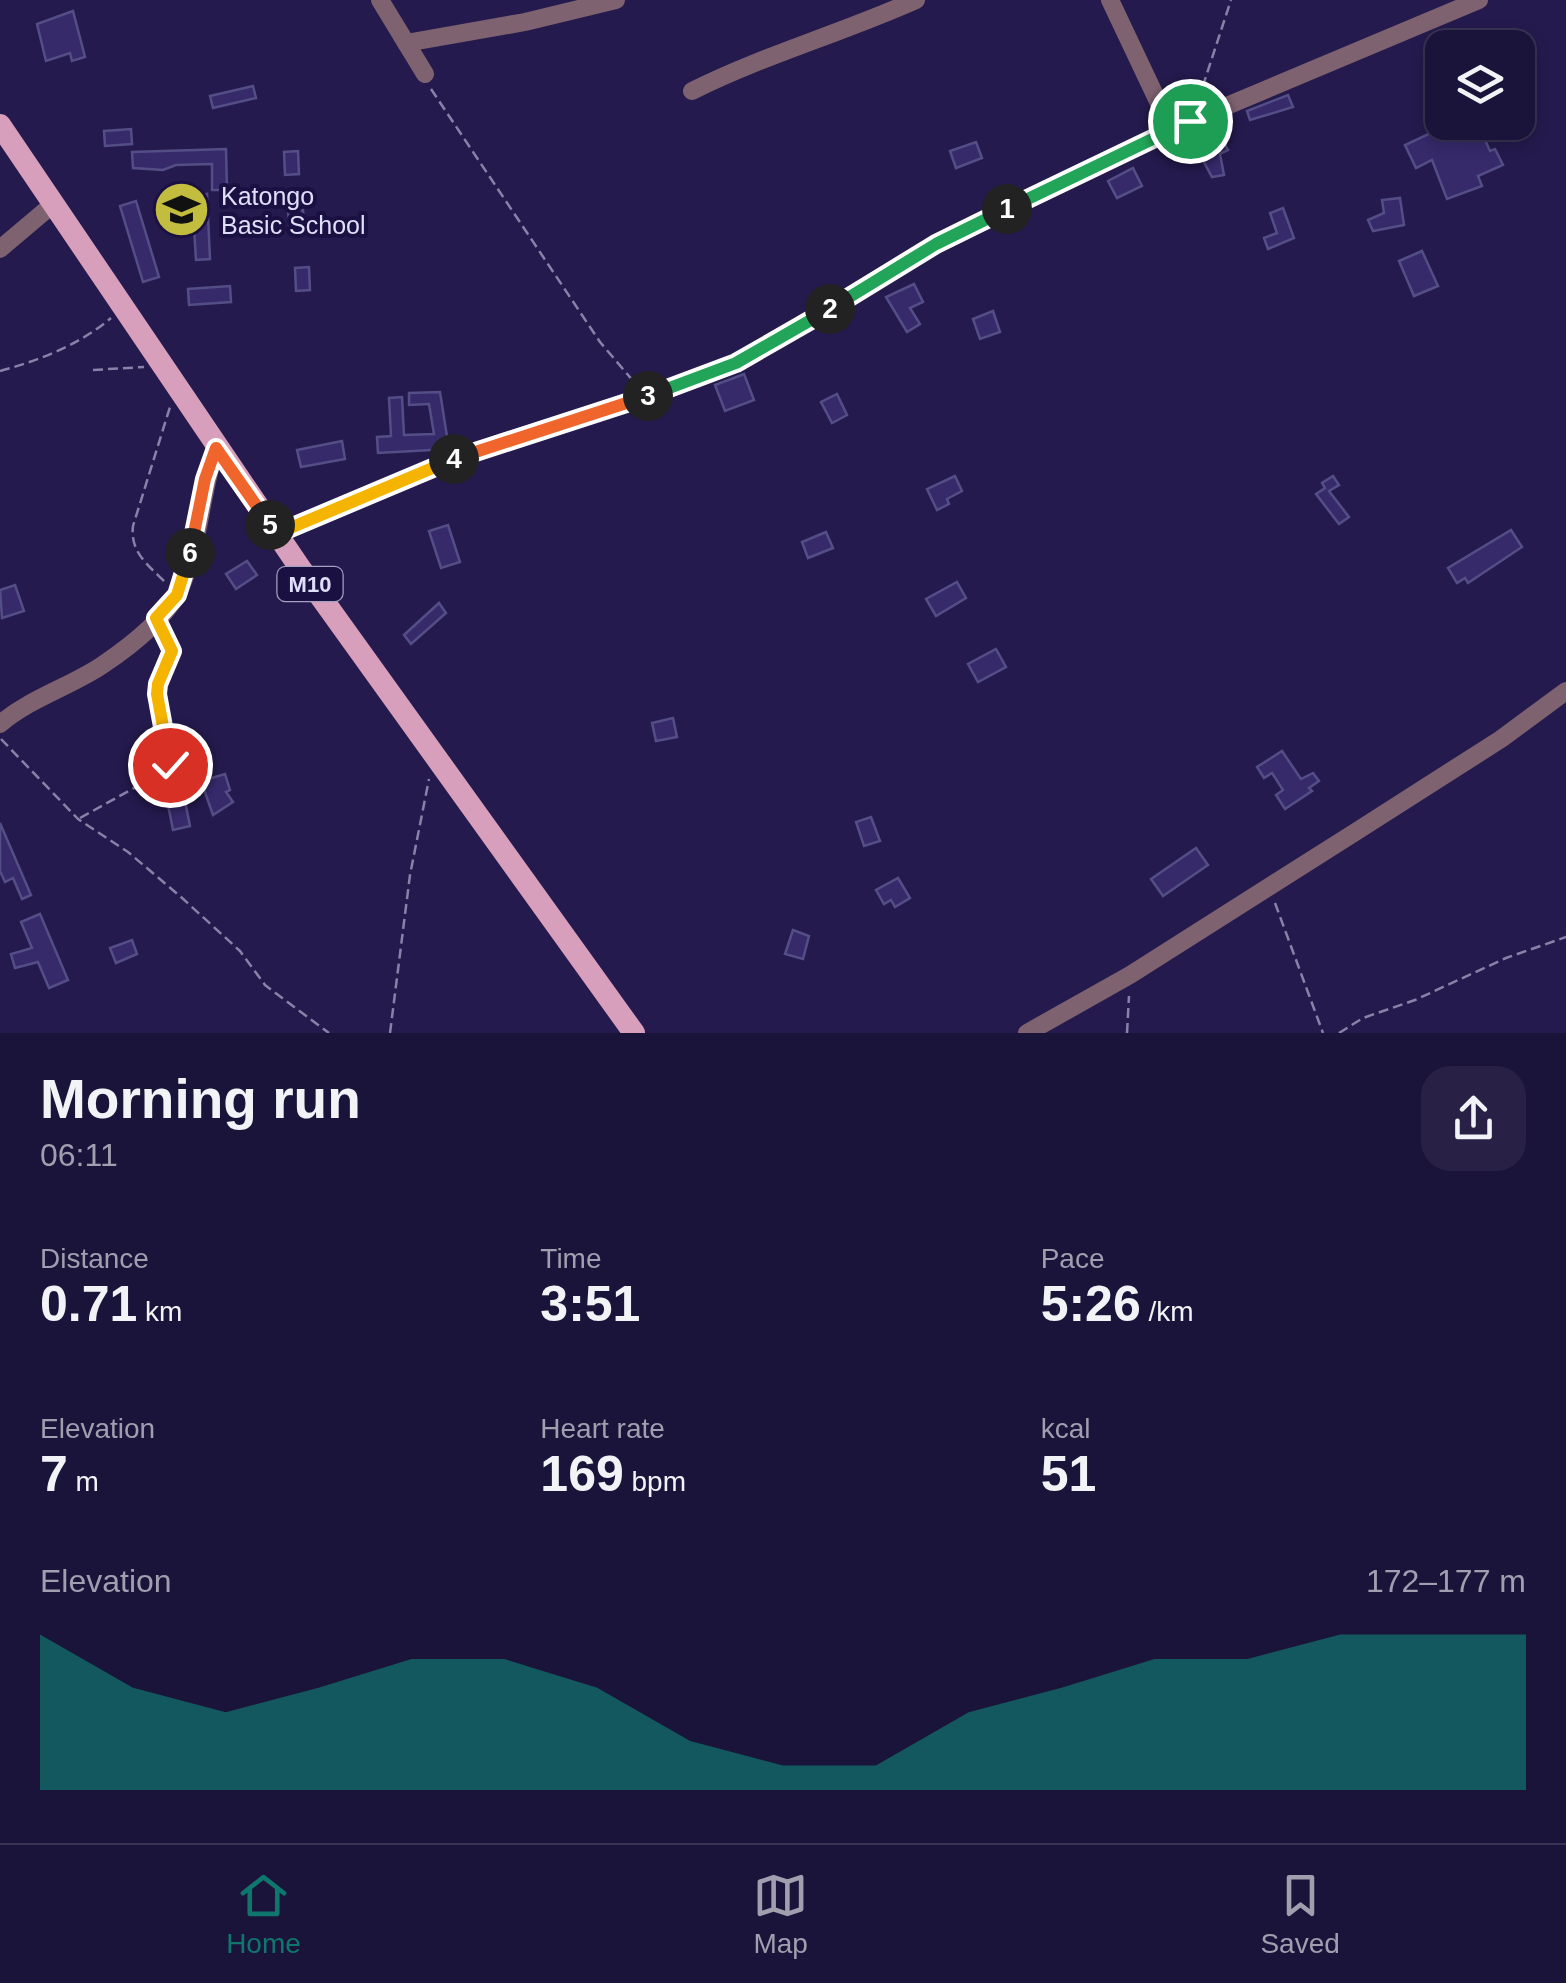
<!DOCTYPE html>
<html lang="en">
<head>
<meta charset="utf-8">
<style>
	body { margin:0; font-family:Arial,sans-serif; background:#282145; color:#f1f3f6; height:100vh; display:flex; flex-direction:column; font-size:38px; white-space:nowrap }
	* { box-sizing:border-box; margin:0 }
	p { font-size:32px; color:#a09eaf }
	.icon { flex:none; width:55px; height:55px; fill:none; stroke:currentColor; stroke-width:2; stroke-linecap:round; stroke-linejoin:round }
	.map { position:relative; height:1033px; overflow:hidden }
	.side { display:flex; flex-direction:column; background:#1b143a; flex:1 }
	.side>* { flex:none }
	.controls { position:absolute; left:1425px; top:30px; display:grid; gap:20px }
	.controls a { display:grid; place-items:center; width:110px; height:110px; border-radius:20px; background:#1b143a; box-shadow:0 5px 15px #0003,0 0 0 2px #393354; font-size:50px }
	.pin { position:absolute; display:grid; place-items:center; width:85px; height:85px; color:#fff; margin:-42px; border:5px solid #fff; border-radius:50%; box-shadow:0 2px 10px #0007 }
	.km { position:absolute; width:50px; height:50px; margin:-25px; border-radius:50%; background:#222; color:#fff; font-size:28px; line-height:50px; text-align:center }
	.round { display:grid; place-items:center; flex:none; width:105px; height:105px; border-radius:30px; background:#282145 }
	.summary { display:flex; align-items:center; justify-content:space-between; height:170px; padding:0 40px }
	h1 { font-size:55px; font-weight:700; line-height:75px }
	.figures { display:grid; grid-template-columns:repeat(3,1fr); gap:15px; height:170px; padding:10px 40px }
	.figures div { display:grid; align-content:center }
	.figures b { font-size:50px; font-weight:700 }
	.figures small { font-size:28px; font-weight:400 }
	.figures p { font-size:28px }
	.chart { height:280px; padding:20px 40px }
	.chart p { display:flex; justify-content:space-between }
	.chart svg { width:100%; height:180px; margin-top:10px; fill:#0f766e; opacity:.7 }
	.dock { display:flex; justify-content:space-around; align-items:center; height:140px; border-top:2px solid #393354; background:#1b143a; font-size:28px; color:#a09eaf }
	.dock a { display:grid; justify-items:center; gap:5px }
	.dock .on { color:#0f766e }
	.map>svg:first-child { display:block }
	.building { fill:#362a6b; stroke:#544e86; stroke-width:2.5 }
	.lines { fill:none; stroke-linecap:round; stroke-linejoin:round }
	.path { stroke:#8882a9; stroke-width:2.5; stroke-dasharray:10 5; stroke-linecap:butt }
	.minor { stroke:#7e6270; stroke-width:18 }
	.major { stroke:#d79fbb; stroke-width:22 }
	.split-1-casing { stroke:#fff; stroke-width:20 }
	.split-2-casing { stroke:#fff; stroke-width:20 }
	.split-3-casing { stroke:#fff; stroke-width:20 }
	.split-4-casing { stroke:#fff; stroke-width:20 }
	.split-5-casing { stroke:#fff; stroke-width:20 }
	.split-6-casing { stroke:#fff; stroke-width:20 }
	.split-7-casing { stroke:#fff; stroke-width:20 }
	.split-1 { stroke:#22a559; stroke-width:12 }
	.split-2 { stroke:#22a559; stroke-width:12 }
	.split-3 { stroke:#22a559; stroke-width:12 }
	.split-4 { stroke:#f0652b; stroke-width:12 }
	.split-5 { stroke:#f5b400; stroke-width:12 }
	.split-6 { stroke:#f0652b; stroke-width:12 }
	.split-7 { stroke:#f5b400; stroke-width:12 }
	.labels { text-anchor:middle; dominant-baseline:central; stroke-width:8; stroke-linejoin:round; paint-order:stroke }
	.shield { fill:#1b1042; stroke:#a5a1c3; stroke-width:2.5 }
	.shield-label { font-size:22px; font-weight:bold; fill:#e0dffa }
	.poi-label { font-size:25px; fill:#e0dffa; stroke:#1b1042; text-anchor:start }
</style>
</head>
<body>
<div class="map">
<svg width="1566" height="1033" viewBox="0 0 1566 1033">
	<rect width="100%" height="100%" fill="#241a4d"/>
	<g class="building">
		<polygon points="73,11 85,57 72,61 70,53 46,61 37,24"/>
		<polygon points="253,86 256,98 213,108 210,96"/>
		<polygon points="1288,95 1293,107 1250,120 1247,111"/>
		<polygon points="1454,122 1477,122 1490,151 1495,149 1503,165 1478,176 1482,186 1447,199 1432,160 1416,168 1405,145"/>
		<polygon points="1214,125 1228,150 1220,154 1224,175 1212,177 1190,136"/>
		<polygon points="131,129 132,144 105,146 104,131"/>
		<polygon points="976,142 982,158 956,168 950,151"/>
		<polygon points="226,149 227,190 212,190 212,164 176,165 163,170 133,168 132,152"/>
		<polygon points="298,151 299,174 285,175 284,152"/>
		<polygon points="1133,168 1142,186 1117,198 1108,181"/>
		<polygon points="207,194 210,259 196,260 192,196"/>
		<polygon points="1400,198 1404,225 1373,231 1368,220 1384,213 1382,200"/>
		<polygon points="136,201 159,277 143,282 120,206"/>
		<polygon points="1283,208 1294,238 1268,249 1264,238 1277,233 1270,213"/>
		<polygon points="303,210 305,233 290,234 288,211"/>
		<polygon points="1422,251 1438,286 1414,296 1399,261"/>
		<polygon points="309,267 310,290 296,291 295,268"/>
		<polygon points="914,284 923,302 910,308 920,324 907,332 886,297"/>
		<polygon points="230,286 231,302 189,305 188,289"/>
		<polygon points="993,311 1000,332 980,339 973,319"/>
		<polygon points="744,374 754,400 725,411 715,385"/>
		<polygon points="440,392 449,449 378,453 377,437 391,436 389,398 402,397 404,435 434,434 429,404 409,405 409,393"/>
		<polygon points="837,394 847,415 832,423 821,402"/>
		<polygon points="342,441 345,459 301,467 297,450"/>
		<polygon points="955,476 962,491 947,499 949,504 937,510 927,489"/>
		<polygon points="1333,476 1339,485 1329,491 1349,517 1339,524 1316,494 1325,488 1322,483"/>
		<polygon points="448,525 460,562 441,568 429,531"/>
		<polygon points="1511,530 1522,547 1468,583 1465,578 1457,583 1448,568"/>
		<polygon points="826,532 833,548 808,558 802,542"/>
		<polygon points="247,561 257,575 236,589 226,574"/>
		<polygon points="957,582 966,598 936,616 926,599"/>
		<polygon points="15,585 24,611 2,618 0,590"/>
		<polygon points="439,603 446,613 411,644 404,635"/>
		<polygon points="996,649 1006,667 978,682 968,664"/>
		<polygon points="673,718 677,737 656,741 652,723"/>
		<polygon points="1282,751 1301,779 1313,773 1319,781 1309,788 1312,791 1285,809 1276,795 1283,790 1272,773 1264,778 1257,767"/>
		<polygon points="225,774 230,790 226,792 233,802 213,815 201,781"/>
		<polygon points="185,801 190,826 173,830 168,805"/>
		<polygon points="871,817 880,841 864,846 856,822"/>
		<polygon points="0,823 31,895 22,899 13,878 5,882 0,871"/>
		<polygon points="1196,848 1208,865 1163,896 1151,879"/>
		<polygon points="898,878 910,898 895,907 891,900 884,904 876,890"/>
		<polygon points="40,914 68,980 49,988 38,962 15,968 11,954 32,948 21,922"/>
		<polygon points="793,930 809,936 803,959 785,954"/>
		<polygon points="132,940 137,954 116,963 110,948"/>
	</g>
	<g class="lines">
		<g class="path">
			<polyline points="431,89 600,342 634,382"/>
			<polyline points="1198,101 1231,0"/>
			<polyline points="93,370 144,367"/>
			<path d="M 0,371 C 40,360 79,345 111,318"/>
			<path d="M 164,581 C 147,564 130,552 133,526 L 170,407"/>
			<polyline points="1,739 78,819 128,852 181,897 240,951 265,985 329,1033"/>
			<polyline points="80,818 163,772 170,765 157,695 158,683 172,651 165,635"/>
			<polyline points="1275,903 1323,1033"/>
			<polyline points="390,1033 410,875 429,779"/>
			<polyline points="1127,1033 1129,996"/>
			<polyline points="1339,1033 1363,1018 1415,1000 1506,958 1566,937"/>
		</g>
		<g class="minor">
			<polyline points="380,0 425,74"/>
			<polyline points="1110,0 1172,131"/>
			<polyline points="406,43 525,22 616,0"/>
			<path d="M 692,91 C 764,55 842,33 916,0"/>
			<polyline points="0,249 52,205"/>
			<polyline points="276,534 478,450 646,397 737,363 936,244 1012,207 1191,121 1479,0"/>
			<path d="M 0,724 C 29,699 69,687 101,666 C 128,648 164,620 179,591 C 200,546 200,494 216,448"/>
			<polyline points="1027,1033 1130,975 1357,831 1501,739 1566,691"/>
		</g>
		<polyline class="major" points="0,125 300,568 634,1033"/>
	</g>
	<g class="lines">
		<defs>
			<polyline id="split-1" points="1007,209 1190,121"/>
			<polyline id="split-2" points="830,309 936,244 1007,209"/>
			<polyline id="split-3" points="648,396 736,363 830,309"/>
			<polyline id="split-4" points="454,459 648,396"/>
			<polyline id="split-5" points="270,525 276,534 454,459"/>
			<polyline id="split-6" points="190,553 205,479 216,448 270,525"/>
			<polyline id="split-7" points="170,765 157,694 158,684 172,651 156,618 177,595 190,553"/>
		</defs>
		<use href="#split-1" class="split-1-casing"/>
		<use href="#split-2" class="split-2-casing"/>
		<use href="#split-3" class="split-3-casing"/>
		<use href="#split-4" class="split-4-casing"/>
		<use href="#split-5" class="split-5-casing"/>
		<use href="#split-6" class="split-6-casing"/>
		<use href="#split-7" class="split-7-casing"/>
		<use href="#split-1" class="split-1"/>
		<use href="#split-2" class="split-2"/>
		<use href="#split-3" class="split-3"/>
		<use href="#split-4" class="split-4"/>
		<use href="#split-5" class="split-5"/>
		<use href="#split-6" class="split-6"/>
		<use href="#split-7" class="split-7"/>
	</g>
	<defs>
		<symbol id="school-disc" viewBox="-11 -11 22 22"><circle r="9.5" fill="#c2bd3f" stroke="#1b1042"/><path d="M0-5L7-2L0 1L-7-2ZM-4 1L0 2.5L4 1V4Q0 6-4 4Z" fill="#111"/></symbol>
	</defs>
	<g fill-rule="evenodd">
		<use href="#school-disc" x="150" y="178" width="63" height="63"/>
	</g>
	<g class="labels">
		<rect class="shield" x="277.5" y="567" width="65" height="34" rx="8"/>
		<g class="shield-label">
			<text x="310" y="584">M10</text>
		</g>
		<g class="poi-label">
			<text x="221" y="196">Katongo<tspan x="221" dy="29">Basic School</tspan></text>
		</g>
	</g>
</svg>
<div class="controls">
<a><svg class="icon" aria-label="layers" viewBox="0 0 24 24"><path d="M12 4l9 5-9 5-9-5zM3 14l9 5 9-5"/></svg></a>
</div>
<div class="pin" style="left:1190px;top:121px;background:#1e9e55"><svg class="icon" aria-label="arrive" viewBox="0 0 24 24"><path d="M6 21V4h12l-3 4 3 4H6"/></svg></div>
<div class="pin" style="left:170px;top:765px;background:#d93025"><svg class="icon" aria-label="check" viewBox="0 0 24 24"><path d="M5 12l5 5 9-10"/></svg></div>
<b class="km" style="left:1007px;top:209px">1</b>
<b class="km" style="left:830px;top:309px">2</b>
<b class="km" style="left:648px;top:396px">3</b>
<b class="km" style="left:454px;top:459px">4</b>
<b class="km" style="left:270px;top:525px">5</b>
<b class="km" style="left:190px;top:553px">6</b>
</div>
<section class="side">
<div class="summary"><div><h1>Morning run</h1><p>06:11</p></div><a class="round"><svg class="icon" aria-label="share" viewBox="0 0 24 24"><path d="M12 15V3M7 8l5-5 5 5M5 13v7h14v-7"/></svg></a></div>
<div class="figures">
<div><p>Distance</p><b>0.71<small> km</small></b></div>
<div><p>Time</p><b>3:51</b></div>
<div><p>Pace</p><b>5:26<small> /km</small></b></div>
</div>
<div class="figures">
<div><p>Elevation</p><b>7<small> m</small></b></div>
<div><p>Heart rate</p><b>169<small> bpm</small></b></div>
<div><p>kcal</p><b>51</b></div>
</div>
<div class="chart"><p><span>Elevation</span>172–177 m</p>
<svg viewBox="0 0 160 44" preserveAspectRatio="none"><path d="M0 44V6L10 19L20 25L30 19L40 12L50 12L60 19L70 32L80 38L90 38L100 25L110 19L120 12L130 12L140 6L150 6L160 6V44z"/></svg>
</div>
</section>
<nav class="dock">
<a class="on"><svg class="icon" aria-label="home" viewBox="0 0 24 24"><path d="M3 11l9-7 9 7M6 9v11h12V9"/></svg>Home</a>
<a><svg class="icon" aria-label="map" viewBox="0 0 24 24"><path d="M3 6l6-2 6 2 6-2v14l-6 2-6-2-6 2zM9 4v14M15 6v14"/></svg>Map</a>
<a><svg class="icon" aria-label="saved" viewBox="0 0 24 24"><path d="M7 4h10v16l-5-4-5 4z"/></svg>Saved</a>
</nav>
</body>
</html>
